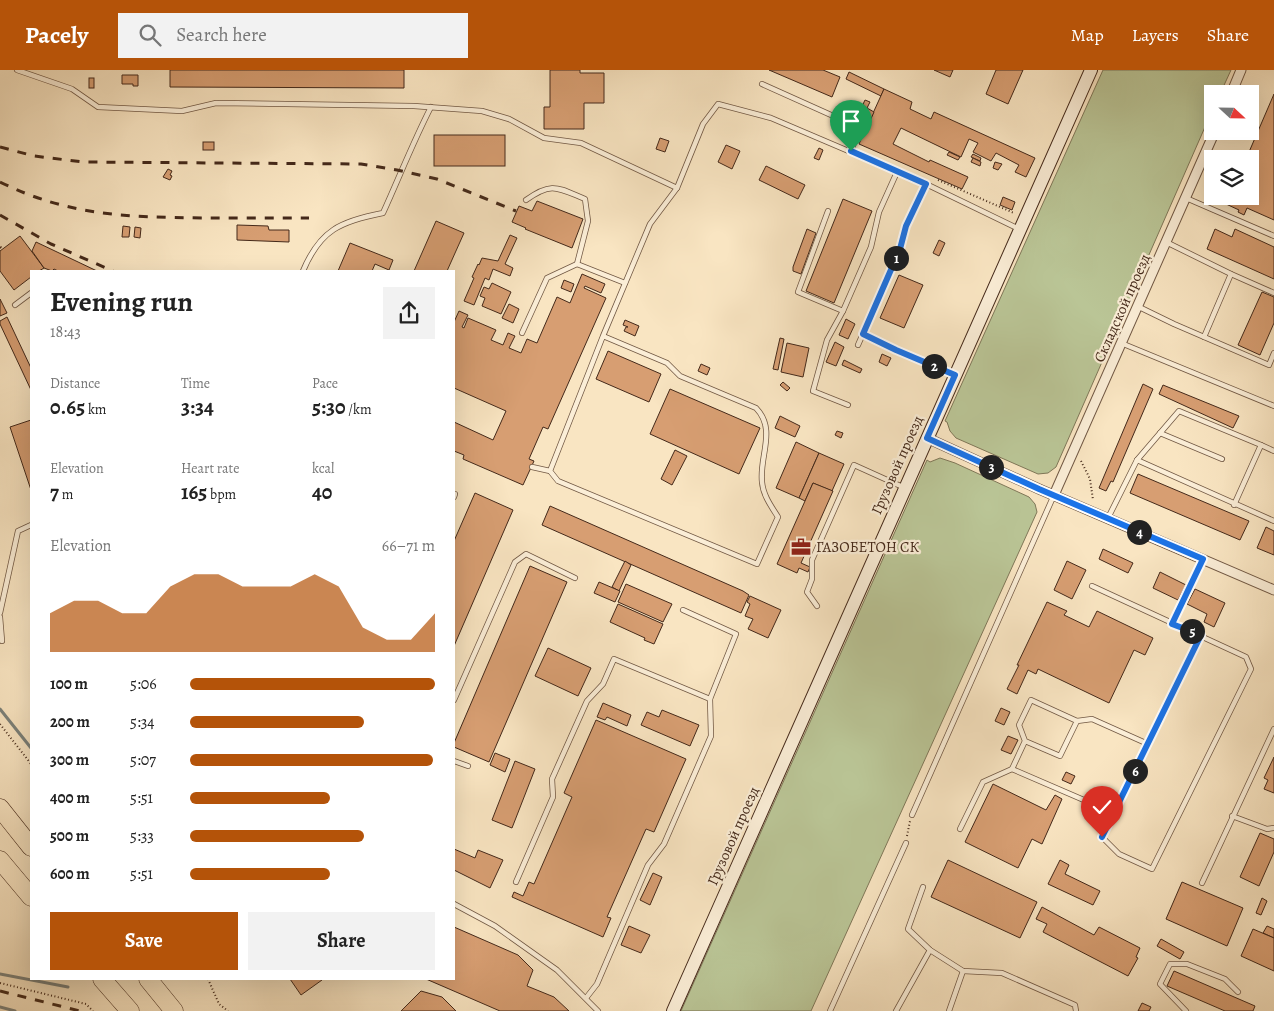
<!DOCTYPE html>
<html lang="en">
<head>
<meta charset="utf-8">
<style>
	body { margin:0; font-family:Alegreya,serif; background:#f2f2f2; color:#222; height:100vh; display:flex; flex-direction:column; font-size:19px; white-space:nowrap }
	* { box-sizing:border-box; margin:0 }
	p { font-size:16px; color:#767676 }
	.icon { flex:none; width:28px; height:28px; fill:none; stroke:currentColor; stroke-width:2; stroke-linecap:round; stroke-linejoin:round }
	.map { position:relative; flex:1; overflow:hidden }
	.details { position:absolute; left:30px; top:200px; width:425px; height:710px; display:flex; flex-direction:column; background:#fff; border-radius:0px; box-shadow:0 5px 20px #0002 }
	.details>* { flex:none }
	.needle { width:32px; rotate:112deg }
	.tools { position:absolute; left:1204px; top:15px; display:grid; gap:10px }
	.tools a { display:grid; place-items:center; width:55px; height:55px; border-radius:0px; background:#fff; box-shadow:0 5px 20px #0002; font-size:25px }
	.pin { position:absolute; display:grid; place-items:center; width:42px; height:42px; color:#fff; margin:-51px -21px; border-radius:50% 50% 50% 0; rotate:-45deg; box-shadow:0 0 5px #0007 }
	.pin .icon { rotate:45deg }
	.km { position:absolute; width:25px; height:25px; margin:-12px; border-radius:50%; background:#222; color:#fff; font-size:14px; line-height:25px; text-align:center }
	.round { display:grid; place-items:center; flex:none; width:52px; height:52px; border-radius:0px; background:#f2f2f2 }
	.headline { display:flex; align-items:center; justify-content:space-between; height:85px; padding:0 20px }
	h1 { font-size:28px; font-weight:700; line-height:38px }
	.metrics { display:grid; grid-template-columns:repeat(3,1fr); gap:8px; height:85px; padding:5px 20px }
	.metrics div { display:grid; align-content:center }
	.metrics b { font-size:21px; font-weight:700 }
	.metrics small { font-size:14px; font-weight:400 }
	.metrics p { font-size:14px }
	.chart { height:140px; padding:10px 20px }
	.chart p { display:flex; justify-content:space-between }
	.chart svg { width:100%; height:90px; margin-top:5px; fill:#b45309; opacity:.7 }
	.action { display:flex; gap:10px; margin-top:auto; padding:10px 20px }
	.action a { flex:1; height:58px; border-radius:0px; background:#b45309; color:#fff; font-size:20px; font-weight:700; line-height:58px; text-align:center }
	.action a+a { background:#f2f2f2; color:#222 }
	ul { padding:0 20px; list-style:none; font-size:16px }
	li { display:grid; grid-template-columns:80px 60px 1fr; align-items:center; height:38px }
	li i { height:12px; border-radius:6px; background:#b45309 }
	header { display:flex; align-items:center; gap:30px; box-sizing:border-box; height:70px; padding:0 25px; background:#b45309; color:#fff }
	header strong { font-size:24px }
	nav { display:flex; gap:28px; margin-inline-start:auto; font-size:18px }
	.search { width:350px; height:45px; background:#f2f2f2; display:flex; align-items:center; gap:12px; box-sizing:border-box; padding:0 18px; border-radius:0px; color:#767676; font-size:19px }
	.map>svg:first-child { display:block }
	.green { fill:#bac596; stroke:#7f7758 }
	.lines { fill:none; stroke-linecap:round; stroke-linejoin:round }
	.stream { stroke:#7c827b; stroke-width:3 }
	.building { fill:#d79e72; stroke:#44291a }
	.lane-casing { stroke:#715844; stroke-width:6 }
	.street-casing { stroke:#715844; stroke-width:11 }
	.secondary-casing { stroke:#44291a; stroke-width:14 }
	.highway-casing { stroke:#44291a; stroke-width:19 }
	.path { stroke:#44291a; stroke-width:2; stroke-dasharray:1 2.5; stroke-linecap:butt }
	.lane { stroke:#fbeed7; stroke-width:4.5 }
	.street { stroke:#fbeed7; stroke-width:9 }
	.secondary { stroke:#fbeed7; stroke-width:12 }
	.highway { stroke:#f9e5c2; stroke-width:18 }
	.rail { stroke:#44291a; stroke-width:3; stroke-dasharray:9 9; stroke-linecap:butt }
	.route-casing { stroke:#fff; stroke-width:10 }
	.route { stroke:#1a73e8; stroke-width:6 }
	.labels { text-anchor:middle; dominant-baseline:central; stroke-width:4.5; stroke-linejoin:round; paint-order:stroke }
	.street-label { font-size:15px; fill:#44291a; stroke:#fbeed7 }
	.poi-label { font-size:15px; fill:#44291a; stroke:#fbeed7; text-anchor:start }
</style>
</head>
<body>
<header>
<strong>Pacely</strong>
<div class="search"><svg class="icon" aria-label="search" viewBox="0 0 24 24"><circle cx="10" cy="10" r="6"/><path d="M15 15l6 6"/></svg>Search here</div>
<nav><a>Map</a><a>Layers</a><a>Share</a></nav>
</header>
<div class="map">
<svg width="1274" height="941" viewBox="0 0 1274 941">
	<rect width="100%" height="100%" fill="#f9e5c2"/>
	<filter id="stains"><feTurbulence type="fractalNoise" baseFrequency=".004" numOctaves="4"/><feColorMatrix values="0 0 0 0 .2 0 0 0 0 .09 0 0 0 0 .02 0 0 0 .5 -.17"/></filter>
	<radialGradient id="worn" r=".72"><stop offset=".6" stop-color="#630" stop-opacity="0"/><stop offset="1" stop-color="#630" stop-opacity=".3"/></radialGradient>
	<g class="green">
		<polygon points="1103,0 1231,0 1220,24 1212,24 1212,41 1056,397 1048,403 1038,404 956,368 950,361 947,352 945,351"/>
		<polygon points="940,388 955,393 1029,427 1035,434 1037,442 811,941 681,941 927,390 930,392"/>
	</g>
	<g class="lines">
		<g class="stream">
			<polyline points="0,639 31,678"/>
			<polyline points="0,904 68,917"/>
			<polyline points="0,937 15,941"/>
		</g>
	</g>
	<g class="building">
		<polygon points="170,0 404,0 404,18 170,17"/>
		<polygon points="550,0 580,0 580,3 604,3 604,33 584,33 584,59 544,59 544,37 550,37"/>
		<polygon points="769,0 823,0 840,7 832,27"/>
		<polygon points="934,0 953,0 950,7"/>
		<polygon points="996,0 1023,0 1008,34 986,24"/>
		<polygon points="849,2 884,19 881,26 846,9"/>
		<polygon points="122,5 138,5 138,16 133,16 133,14 122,14"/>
		<rect x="89" y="8" width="5" height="10"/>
		<polygon points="884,19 912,32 910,39 931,49 934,42 1035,88 1026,107 1015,102 1019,95 996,83 991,91 973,82 978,73 969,69 961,87 901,58 893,74 929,92 930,90 968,107 962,119 859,74"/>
		<polygon points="1274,24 1274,150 1247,138 1244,145 1238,142 1239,140 1226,134 1229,126 1250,126 1250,89 1246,89"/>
		<polygon points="865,30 870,32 867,38 874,42 870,51 858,45"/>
		<rect x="434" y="65" width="71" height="31"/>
		<polygon points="660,68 669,71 665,82 656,79"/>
		<rect x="203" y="72" width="11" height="8"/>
		<polygon points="726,75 740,81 732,99 718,92"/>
		<polygon points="819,78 823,80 819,90 814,88"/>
		<polygon points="949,82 960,87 958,90 947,85"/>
		<polygon points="973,84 981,88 980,91 971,87"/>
		<polygon points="973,88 981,92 980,96 971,92"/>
		<polygon points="995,92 1002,94 998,100 993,98"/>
		<polygon points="766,96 805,115 798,129 759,110"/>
		<polygon points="168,99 172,101 170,105 172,106 170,110 163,107"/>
		<polygon points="1003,127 1015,132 1012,140 1000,135"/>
		<polygon points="843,129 872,141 834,233 806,221"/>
		<polygon points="537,131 583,149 572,178 525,159 526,158 512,152 519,136 532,141"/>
		<polygon points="436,151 464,163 447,201 414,201"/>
		<polygon points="237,155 268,156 269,160 289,160 289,172 237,170"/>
		<polygon points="123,156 130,157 129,167 122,167"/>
		<polygon points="135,157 141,158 140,168 134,167"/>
		<polygon points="807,159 816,163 801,204 793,201 793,197"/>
		<polygon points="1215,159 1232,167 1235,159 1274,177 1274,209 1207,179"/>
		<polygon points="510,165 517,168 505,194 513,198 510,206 493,199 489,210 485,208 474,235 464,231 474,208 472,207 478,194 479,195 482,188 498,191"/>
		<polygon points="20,166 44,198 39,201 31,201 31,207 14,220 0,201 0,181"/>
		<polygon points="939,170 945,173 939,186 933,183"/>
		<polygon points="36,172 76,191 97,201 58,201 54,199 52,201 44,198 32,181"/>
		<polygon points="350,173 393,190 389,200 375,194 372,201 338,201"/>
		<polygon points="582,204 605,214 601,223 585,216 584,218 606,228 548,359 543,357 529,389 534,391 523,415 463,389 464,385 454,381 454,352 493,370 506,341 454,318 454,252 459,241 468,245 462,257 464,258 468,248 496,260 491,270 503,275 508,263 515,266 509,278 521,283 527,269 537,273 557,227 570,233"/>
		<polygon points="899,205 923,215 904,258 880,248"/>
		<polygon points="564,210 574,214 571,222 561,218"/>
		<polygon points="492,213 511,222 501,244 482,236 485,228 480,226 484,217 489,219"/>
		<polygon points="1262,222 1274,227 1274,253 1260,285 1238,275"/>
		<polygon points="0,229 7,243 0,246"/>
		<polygon points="509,234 519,239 513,253 502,248"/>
		<polygon points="7,247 31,298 31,320 0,254 0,251"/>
		<polygon points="846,249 855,254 848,269 839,265"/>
		<polygon points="625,250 639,256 635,266 624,261 626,257 628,257 623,255"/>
		<polygon points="780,268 784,269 778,300 773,299"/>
		<polygon points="835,272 844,277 836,296 826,292"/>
		<polygon points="787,273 809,278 803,307 781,302"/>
		<polygon points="608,281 661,304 649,332 596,309"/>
		<polygon points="882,284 891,288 887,296 879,292"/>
		<polygon points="844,290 862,299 860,303 842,295"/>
		<polygon points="701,294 710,298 707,305 698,301"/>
		<polygon points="783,312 790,318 787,321 780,315"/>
		<polygon points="1143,314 1153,319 1113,412 1111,411 1106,421 1099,418"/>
		<polygon points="1163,315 1239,346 1233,358 1159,324"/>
		<polygon points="670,319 760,358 739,404 650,364"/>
		<polygon points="780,346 800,356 795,367 775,358"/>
		<polygon points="31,350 31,420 10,357"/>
		<polygon points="837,361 843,363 841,368 835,365"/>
		<polygon points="796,372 819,383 799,428 776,418"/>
		<polygon points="675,380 687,386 672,415 661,409"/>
		<polygon points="819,383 844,394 832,421 813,413 805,431 799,428"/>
		<polygon points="1138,404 1249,451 1240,470 1130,423"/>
		<polygon points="813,413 833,421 801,493 810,497 808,502 799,498 797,503 777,494"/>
		<polygon points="475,423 513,440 454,576 454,471"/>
		<polygon points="550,436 743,521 749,525 741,543 542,455"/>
		<polygon points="1266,457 1274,461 1274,485 1257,478"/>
		<polygon points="1103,479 1133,493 1128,503 1099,489"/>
		<polygon points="625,491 631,495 619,521 612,517"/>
		<polygon points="1067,491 1086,500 1072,529 1054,520"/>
		<polygon points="530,496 567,512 489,692 454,677 454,673"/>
		<polygon points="1160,502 1186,515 1178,530 1153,518"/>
		<polygon points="599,512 620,521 615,532 594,523"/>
		<polygon points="626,514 672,534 663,552 618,532"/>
		<polygon points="1195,519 1225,533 1214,557 1204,552 1207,544 1187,534"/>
		<polygon points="750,526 781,540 768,568 748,559 753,549 745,546 750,534 747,532"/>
		<polygon points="1047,532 1067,541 1064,545 1089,557 1097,541 1153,568 1145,585 1134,580 1109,633 1038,599 1036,604 1028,600 1017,624 1007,619 1019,595 1017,595"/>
		<polygon points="618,534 663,554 654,574 644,570 645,568 610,552"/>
		<polygon points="548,578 591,598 578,626 535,606"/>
		<polygon points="603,633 631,645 627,656 607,647 605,650 597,647"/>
		<polygon points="1001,638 1010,642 1004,655 995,651"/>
		<polygon points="662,640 699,655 690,676 641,655 647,642 659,647"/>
		<polygon points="596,650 686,689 654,762 646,759 607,847 611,848 603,867 512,827 514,822 523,826 529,812 534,814 572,727 564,723"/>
		<polygon points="1008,666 1018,670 1011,684 1001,680"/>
		<polygon points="495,683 510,689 505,702 490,695"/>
		<polygon points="1274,687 1274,723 1264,719 1268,710 1264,708"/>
		<polygon points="515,691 535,699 512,758 492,750"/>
		<polygon points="1066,702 1075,706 1071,714 1062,710"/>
		<polygon points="993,714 1046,740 1055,725 1062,729 1042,774 1032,769 1018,798 965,772"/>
		<polygon points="1260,763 1274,769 1274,782 1259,816 1240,807"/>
		<polygon points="454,779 475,788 478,780 503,790 490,818 454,800"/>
		<polygon points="948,790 1037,832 1020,868 931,827"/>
		<polygon points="1060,790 1069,795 1065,804 1100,821 1093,835 1048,814"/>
		<polygon points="653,803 662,807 650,835 640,830"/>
		<polygon points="1182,812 1243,838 1227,876 1166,849"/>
		<polygon points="1262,828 1267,831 1261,845 1256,843"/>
		<polygon points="1042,837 1094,865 1099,857 1140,878 1136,887 1138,888 1128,906 1043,862 1047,854 1036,849"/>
		<polygon points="629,856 650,865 641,883 621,875"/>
		<polygon points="1267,856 1274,859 1274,868 1263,863"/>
		<polygon points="454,857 518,885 533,900 527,916 554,927 569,941 500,941 426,909 454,909"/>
		<polygon points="1253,859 1274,868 1274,901 1241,886"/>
		<polygon points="1161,869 1184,882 1180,889 1157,876"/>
		<polygon points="1174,901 1255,936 1253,941 1225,941 1167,916"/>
		<polygon points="290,909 321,909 322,910 301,925"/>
		<polygon points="421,921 442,927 456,941 401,941"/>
		<polygon points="1142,933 1151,937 1149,941 1138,941"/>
	</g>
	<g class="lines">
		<defs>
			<g id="lane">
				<polyline points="17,0 72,19 98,37 182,41 216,33 414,36 482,41 509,49 544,68 581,73 677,118"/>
				<polyline points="762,14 860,58 851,81"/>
				<polyline points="1186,128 1274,166"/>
				<path d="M 526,130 C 552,111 558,118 585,129 L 588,151 L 577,194"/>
				<polyline points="828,141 798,222 843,241 871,177 879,142 897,102"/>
				<polyline points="1166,172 1231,204 1274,223"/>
				<path d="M 303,201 C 320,160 341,151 383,143 C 399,108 413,72 431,37"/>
				<polyline points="15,235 31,223"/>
				<polyline points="1137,236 1174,254 1269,295 1274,283"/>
				<polyline points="843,241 827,270 813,321 848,335"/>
				<polyline points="522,263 547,208 577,194 625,213"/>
				<polyline points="863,264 896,280 953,304"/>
				<path d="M 603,266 L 667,293 L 680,306 L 756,338 C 777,360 759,386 762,412 C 763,425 771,436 778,447 L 757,494 L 558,411 L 550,401 L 603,266 L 650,154 L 677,118 L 703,54 L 718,34 L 771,48 L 926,114 L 1019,159"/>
				<polyline points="1204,267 1231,204"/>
				<polyline points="1121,273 1274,336"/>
				<polyline points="858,275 900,179 906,156 926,114"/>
				<polyline points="1160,363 1222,389"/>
				<polyline points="1137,390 1274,451"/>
				<polyline points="532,397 550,401"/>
				<polyline points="454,427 455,424"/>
				<polyline points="1234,435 1261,375 1274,381"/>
				<polyline points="1108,448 1137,390 1179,341 1261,375"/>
				<polyline points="1092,516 1246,587 1251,599 1152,799 1119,784 1102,767 1201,565"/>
				<polyline points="817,536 807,522 812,509 812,490 854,395 905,418"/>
				<polyline points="0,543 18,461 31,455"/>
				<polyline points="0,547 2,571"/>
				<polyline points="1172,554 1203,489"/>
				<polyline points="454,630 515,492 526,484 575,508"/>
				<polyline points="1077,651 1092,649 1148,674"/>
				<polyline points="454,691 468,696"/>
				<polyline points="1012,699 1025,671 1019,655 1031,630 1077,651 1060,686 1025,671"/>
				<polyline points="912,745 1054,425"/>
				<polyline points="1232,746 1267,759 1274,758"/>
				<polyline points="960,759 983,712 1012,699 1114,743"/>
				<polyline points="516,812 553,727 552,709 587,631 603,614 614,589 710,629"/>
				<polyline points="1202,813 1274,659"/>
				<polyline points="923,817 908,859 930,880 963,901 1002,903 1075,935 1076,941"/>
				<polyline points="454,834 495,856 557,900 598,941"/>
				<polyline points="586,928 597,914 648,795 664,774 711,666 710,629 736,564 683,540"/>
				<polyline points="830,941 906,773"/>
				<polyline points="896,941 930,880"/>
				<polyline points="949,941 963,901"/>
				<polyline points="1186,941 1160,914 1170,894 1187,894 1225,909 1238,922"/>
			</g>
			<g id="street">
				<polyline points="1231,24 1241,0"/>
				<polyline points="927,368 1039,419 1274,520"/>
				<polyline points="1054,425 1215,61"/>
			</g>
			<polyline id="secondary" points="673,941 1091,0"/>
			<g id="highway">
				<polyline points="0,738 31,777"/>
				<polyline points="0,790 31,827"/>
				<polyline points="102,909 130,941"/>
				<polyline points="148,909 174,941"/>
			</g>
		</defs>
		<use href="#lane" class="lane-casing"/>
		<use href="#street" class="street-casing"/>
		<use href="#secondary" class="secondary-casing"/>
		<use href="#highway" class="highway-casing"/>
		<g class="path">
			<polyline points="938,110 1014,143"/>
			<polyline points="1081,391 1090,409 1093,430"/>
			<polyline points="0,654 31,694"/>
			<polyline points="907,766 910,751"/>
			<polyline points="208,909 219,934 228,941"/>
			<polyline points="0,913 86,934 93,941"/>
		</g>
		<use href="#lane" class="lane"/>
		<use href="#street" class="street"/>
		<use href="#secondary" class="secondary"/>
		<use href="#highway" class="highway"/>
		<g class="rail">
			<polyline points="0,77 34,86 83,92 361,94 397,100 437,109 516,141"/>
			<path d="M 0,112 C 69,146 127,147 202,148 C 237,148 273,148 309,148"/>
			<polyline points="0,145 51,174 113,201"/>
			<polyline points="0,177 1,178"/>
			<polyline points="0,921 80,941"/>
		</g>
	</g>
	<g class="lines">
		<defs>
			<polyline id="route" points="851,81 926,114 906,156 900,179 863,264 896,280 955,305 927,368 1039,419 1203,489 1172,554 1201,565 1102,767"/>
		</defs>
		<use href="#route" class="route-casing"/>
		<use href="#route" class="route"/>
	</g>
	<defs>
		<symbol id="office-bare" viewBox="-9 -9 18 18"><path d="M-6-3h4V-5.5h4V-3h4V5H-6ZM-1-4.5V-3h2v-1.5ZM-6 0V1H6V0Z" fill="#8f2418" stroke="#fbeed7" stroke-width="2.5" paint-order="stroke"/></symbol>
	</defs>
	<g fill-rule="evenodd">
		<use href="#office-bare" x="787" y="463" width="28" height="28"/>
	</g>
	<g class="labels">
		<g class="street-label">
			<text transform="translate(1122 238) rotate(-66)">Складской проезд</text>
			<text transform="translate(897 395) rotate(-66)">Грузовой проезд</text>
			<text transform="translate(733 766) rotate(-66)">Грузовой проезд</text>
		</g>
		<g class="poi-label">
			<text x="816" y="477">ГАЗОБЕТОН СК</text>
		</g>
	</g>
	<rect width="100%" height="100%" filter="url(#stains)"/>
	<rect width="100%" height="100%" fill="url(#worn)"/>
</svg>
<div class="tools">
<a><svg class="needle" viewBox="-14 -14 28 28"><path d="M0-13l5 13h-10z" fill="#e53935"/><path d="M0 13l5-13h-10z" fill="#767676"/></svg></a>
<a><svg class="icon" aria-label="layers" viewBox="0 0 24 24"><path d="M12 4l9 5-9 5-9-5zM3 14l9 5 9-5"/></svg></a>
</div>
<div class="pin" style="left:851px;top:81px;background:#1e9e55"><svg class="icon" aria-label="arrive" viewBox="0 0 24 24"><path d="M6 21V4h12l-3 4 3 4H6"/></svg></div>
<div class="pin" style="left:1102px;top:767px;background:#d93025"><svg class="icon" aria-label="check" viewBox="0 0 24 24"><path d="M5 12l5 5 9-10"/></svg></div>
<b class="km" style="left:896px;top:188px">1</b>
<b class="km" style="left:934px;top:296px">2</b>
<b class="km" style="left:991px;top:397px">3</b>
<b class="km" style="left:1139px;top:462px">4</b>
<b class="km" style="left:1192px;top:561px">5</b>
<b class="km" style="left:1135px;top:701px">6</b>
<section class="details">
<div class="headline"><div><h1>Evening run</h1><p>18:43</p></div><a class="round"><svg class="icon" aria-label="share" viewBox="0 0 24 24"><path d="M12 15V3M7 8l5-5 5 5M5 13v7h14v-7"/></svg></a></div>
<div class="metrics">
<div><p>Distance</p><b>0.65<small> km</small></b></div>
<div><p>Time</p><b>3:34</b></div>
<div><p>Pace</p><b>5:30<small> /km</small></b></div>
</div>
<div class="metrics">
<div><p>Elevation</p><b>7<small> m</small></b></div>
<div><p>Heart rate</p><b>165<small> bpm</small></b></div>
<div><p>kcal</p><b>40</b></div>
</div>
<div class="chart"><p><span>Elevation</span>66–71 m</p>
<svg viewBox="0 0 160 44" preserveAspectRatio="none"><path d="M0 44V25L10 19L20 19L30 25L40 25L50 12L60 6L70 6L80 12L90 12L100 12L110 6L120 12L130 32L140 38L150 38L160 25V44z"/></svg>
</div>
<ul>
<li><b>100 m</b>5:06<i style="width:100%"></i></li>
<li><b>200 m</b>5:34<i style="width:71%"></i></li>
<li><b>300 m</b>5:07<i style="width:99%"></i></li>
<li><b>400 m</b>5:51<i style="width:57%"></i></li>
<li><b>500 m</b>5:33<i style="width:71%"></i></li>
<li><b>600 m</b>5:51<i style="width:57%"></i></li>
</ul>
<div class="action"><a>Save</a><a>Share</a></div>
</section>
</div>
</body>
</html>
